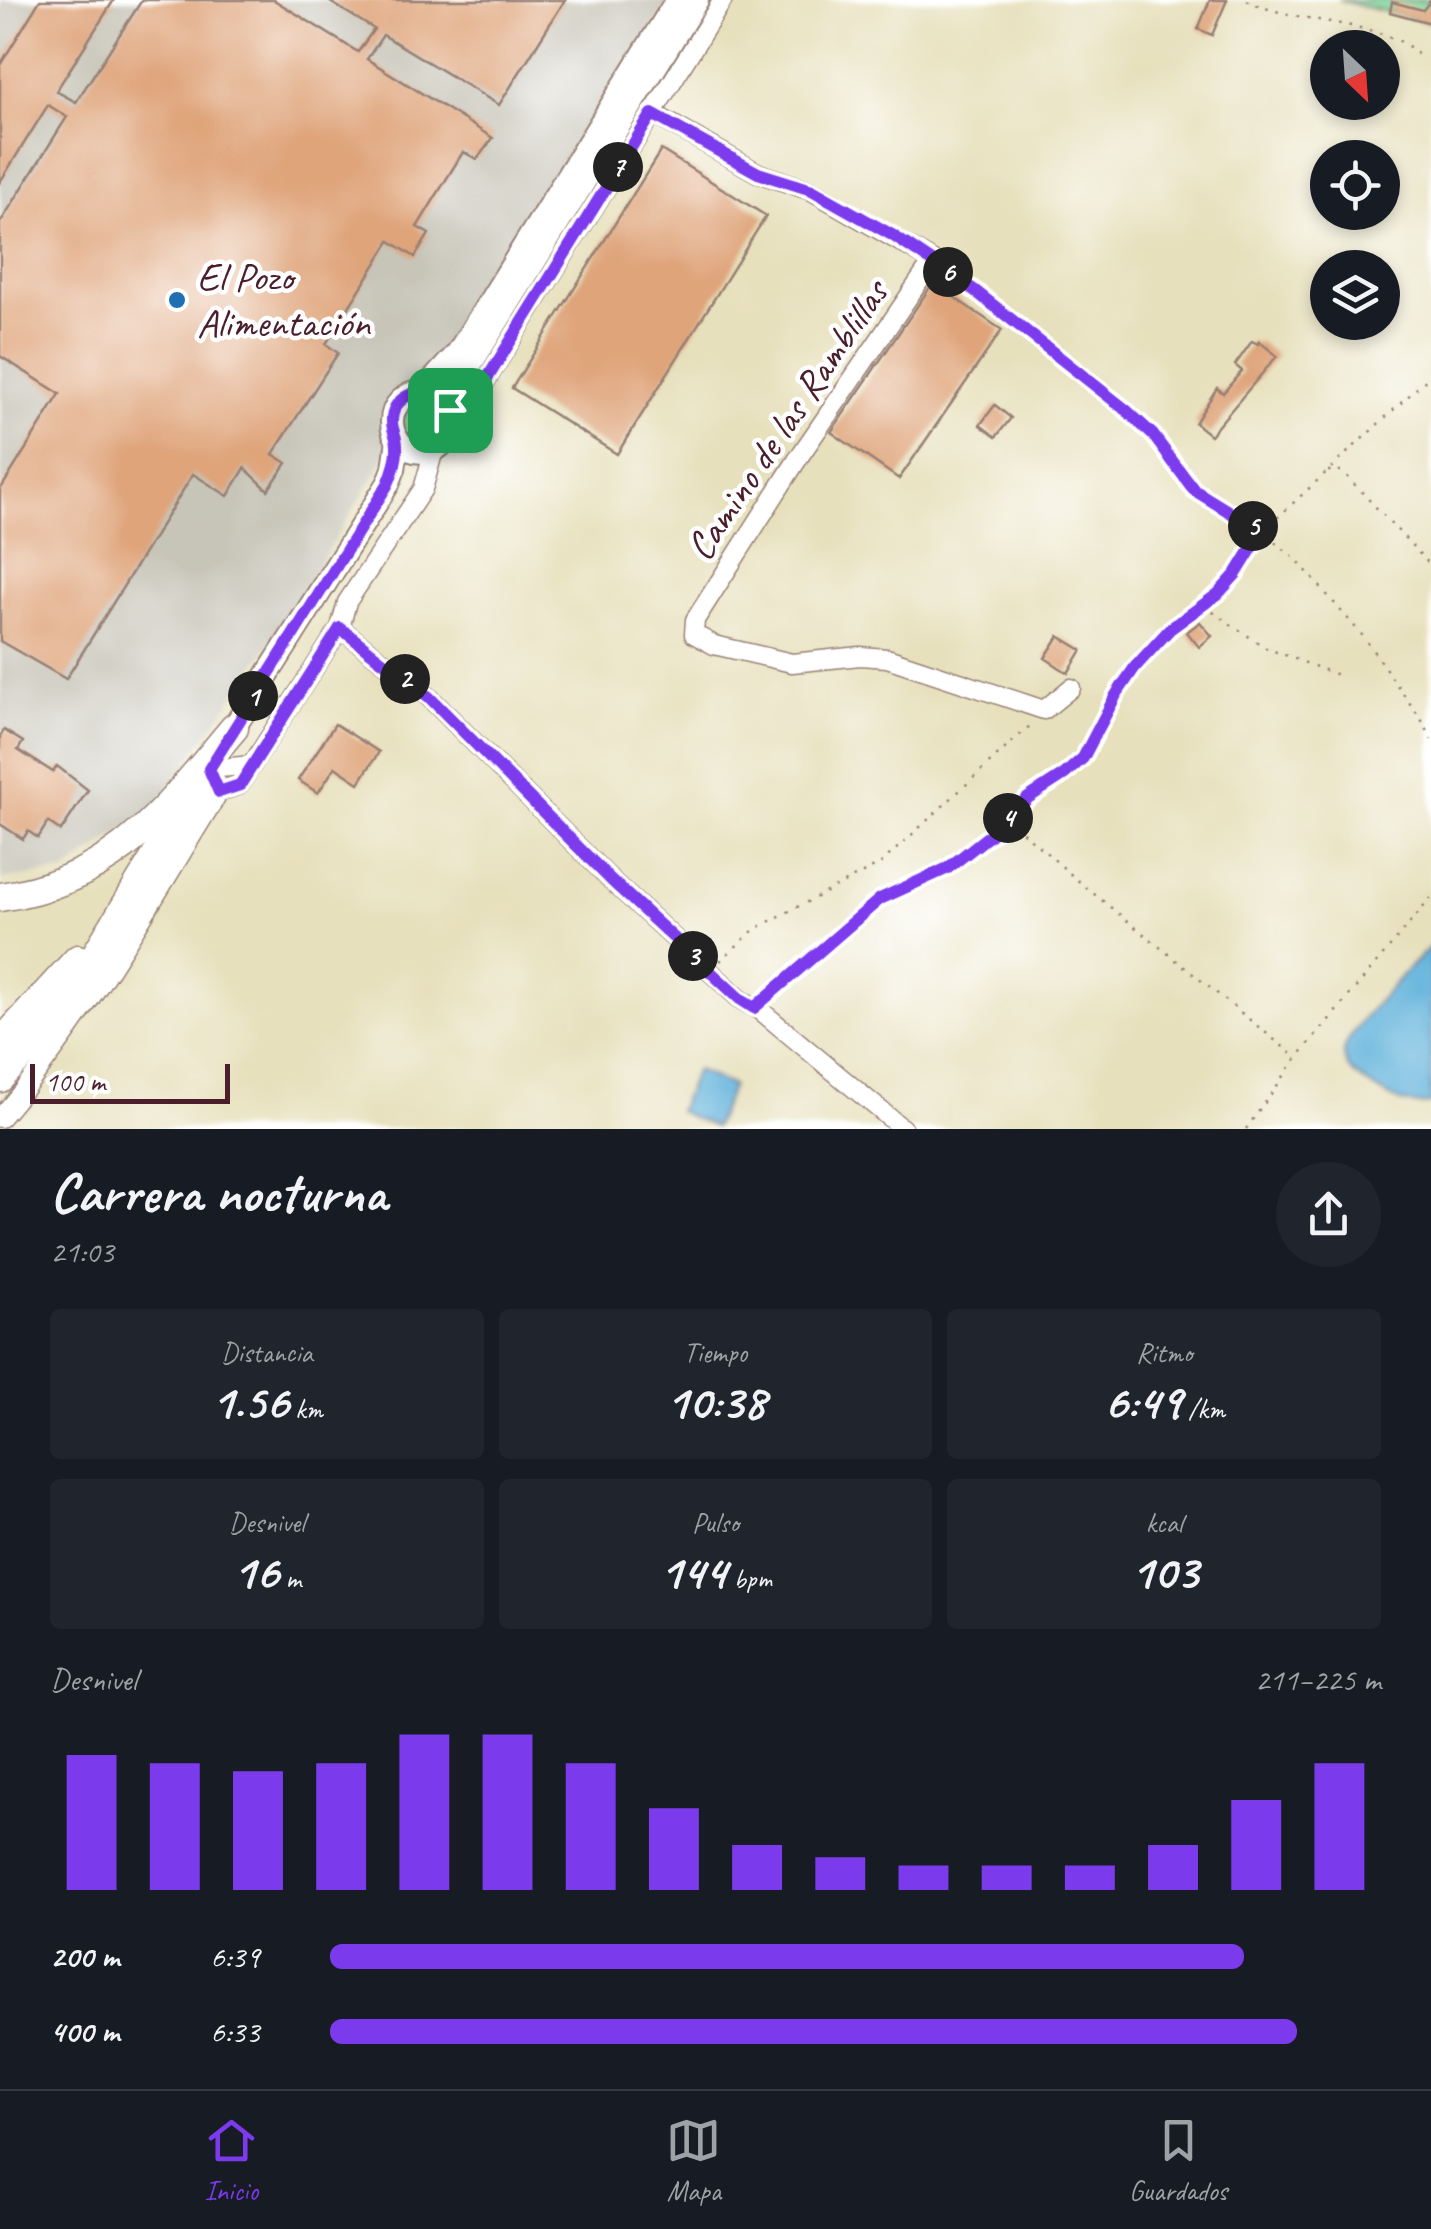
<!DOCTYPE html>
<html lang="es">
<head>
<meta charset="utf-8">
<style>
	body { margin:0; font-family:Caveat,sans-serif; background:#20242c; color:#f1f3f6; height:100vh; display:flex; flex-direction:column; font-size:38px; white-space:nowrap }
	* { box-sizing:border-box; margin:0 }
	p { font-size:32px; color:#9ea1a6 }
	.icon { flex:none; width:55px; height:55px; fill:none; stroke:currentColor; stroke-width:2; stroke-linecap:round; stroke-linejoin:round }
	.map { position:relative; height:1129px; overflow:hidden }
	.side { display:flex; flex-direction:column; background:#171b24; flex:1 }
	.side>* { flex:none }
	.needle { width:65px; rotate:155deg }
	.tools { position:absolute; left:1310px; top:30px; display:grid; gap:20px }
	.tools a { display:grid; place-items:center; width:90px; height:90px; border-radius:50%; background:#171b24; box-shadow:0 5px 15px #0003; font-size:50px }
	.scale { position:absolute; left:30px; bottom:25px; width:200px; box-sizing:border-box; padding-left:10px; border:5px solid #4a1f2b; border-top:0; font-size:28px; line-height:35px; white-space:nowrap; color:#4a1f2b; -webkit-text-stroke:8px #fff; paint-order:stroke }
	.pin { position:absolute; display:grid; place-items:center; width:85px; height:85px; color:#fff; margin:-42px; border-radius:20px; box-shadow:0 5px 15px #0006 }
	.km { position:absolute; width:50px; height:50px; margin:-25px; border-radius:50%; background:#222; color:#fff; font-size:28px; line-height:50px; text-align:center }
	.round { display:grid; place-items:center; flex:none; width:105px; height:105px; border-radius:52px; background:#20242c }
	.head { display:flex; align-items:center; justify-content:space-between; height:170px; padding:0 50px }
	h1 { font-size:55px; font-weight:600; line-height:75px }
	.metrics { display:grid; grid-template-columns:repeat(3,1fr); gap:15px; height:170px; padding:10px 50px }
	.metrics div { display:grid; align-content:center; border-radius:10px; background:#20242c; text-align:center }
	.metrics b { font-size:50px; font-weight:600 }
	.metrics small { font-size:28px; font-weight:400 }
	.metrics p { font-size:28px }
	.chart { height:280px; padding:20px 50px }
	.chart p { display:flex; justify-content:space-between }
	.chart svg { width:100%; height:180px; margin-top:10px; stroke:#7c3aed; stroke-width:6 }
	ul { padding:0 50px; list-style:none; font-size:32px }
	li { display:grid; grid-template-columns:160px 120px 1fr; align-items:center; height:75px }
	li i { height:25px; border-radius:12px; background:#7c3aed }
	.tabs { display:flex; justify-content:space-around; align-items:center; height:140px; border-top:2px solid #363941; background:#171b24; font-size:28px; color:#9ea1a6 }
	.tabs a { display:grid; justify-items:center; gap:5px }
	.tabs .active { color:#7c3aed }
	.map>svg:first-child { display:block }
	.industrial { fill:#c7c5b8 }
	.green { fill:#7ed59a; stroke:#647a62; stroke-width:2.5 }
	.water { fill:#5eb1da; stroke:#546882; stroke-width:2.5 }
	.building { fill:#dfa47a }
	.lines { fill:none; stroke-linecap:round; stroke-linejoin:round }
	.minor-casing { stroke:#988074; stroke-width:21 }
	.major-casing { stroke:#988074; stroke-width:26 }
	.highway-casing { stroke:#988074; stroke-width:31 }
	.path { stroke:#988074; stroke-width:2.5; stroke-dasharray:2.5 8; stroke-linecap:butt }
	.minor { stroke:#fff; stroke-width:18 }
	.major { stroke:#fff; stroke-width:22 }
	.highway { stroke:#fff; stroke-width:28 }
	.route-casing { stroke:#fff; stroke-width:20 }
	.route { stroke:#7c3aed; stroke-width:12 }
	.poi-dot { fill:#1f6fb2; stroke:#fff; stroke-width:4 }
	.labels { text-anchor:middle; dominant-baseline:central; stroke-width:9; stroke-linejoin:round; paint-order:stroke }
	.poi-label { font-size:40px; fill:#4a1f2b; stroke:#fff; text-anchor:start }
	.street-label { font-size:40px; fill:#4a1f2b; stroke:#fff }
</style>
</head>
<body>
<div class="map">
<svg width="1431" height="1129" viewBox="0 0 1431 1129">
	<rect width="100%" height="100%" fill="#fff"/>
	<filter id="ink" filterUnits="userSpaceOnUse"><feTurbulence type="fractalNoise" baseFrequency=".01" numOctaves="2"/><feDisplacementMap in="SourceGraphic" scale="20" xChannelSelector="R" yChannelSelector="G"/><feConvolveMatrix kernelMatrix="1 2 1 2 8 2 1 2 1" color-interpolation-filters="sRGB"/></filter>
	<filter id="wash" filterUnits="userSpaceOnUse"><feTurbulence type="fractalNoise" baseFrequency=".0048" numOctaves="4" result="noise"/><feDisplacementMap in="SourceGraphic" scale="40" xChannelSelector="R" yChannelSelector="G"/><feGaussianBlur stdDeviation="2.25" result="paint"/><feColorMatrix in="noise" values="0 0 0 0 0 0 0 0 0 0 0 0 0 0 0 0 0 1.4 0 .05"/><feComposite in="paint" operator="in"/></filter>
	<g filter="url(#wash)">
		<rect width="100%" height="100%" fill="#e7e0bc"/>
		<polygon class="industrial" points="0,0 671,0 267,648 158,805 66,871 0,880"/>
		<g class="green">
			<polygon points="1339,0 1431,0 1431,23"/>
			<circle cx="422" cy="422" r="27"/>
		</g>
		<g class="water">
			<path d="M 1431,946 L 1431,1104 C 1401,1107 1391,1098 1367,1083 C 1355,1076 1345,1068 1344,1054 C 1343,1032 1414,963 1431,946 Z"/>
			<polygon points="696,1070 732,1086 714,1127 678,1111"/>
		</g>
		<g id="blocks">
			<g class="building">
				<polygon points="40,0 114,0 56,91 76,102 142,0 274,0 358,52 374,29 327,0 565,0 499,105 383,35 367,59 493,138 477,159 463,152 417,227 429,234 415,257 390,241 326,344 338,353 273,454 287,463 268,490 245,468 228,496 193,474 66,679 0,641 0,490 60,394 0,356 0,223 67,117 48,105 0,182 0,65"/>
				<polygon points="1210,0 1227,0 1212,35 1198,29"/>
				<polygon points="1431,0 1431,23 1390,12 1392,2 1423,10"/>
				<polygon points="661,150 766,216 617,454 512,388"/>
				<polygon points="933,283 1002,330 899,479 831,432"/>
				<polygon points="1252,341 1258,344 1259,341 1277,356 1210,435 1195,423 1217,388 1223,393 1242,371 1235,365"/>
				<polygon points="995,405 1011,418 996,437 980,425"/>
				<polygon points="1200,622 1212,636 1199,647 1187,632"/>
				<polygon points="1059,636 1082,650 1068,673 1045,658"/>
				<polygon points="335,724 379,752 359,783 335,767 318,793 298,780"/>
				<polygon points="4,730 23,742 18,750 53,772 57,766 88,790 61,831 48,822 38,838 28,831 23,839 0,824 0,737"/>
			</g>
		</g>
	</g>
	<g filter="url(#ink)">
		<use href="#blocks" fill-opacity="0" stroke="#988074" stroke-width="2.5"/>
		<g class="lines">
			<defs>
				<g id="minor">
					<polyline points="652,113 758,173 812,191 933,261 801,454 695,620 694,634 714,645 792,663 860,656 887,658 1044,710 1071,688"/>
					<polyline points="453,426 467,411 723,0"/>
					<polyline points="340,628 429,697 612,881 740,999 761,1011 903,1129"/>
					<polyline points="212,778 209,769 252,765"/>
					<path d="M 0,1118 C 86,1019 150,903 219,792 L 239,785 L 340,628 L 347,602 L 423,489 L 434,450"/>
				</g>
				<g id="major">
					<polyline points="423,391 457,354 677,0"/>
					<circle cx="422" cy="422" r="30"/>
					<polyline points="450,409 469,367 697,0"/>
					<polyline points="226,740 388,484 394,469 398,440"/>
				</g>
				<g id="highway">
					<path d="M 0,897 C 117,880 163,812 234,728"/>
					<polyline points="0,1044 78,959"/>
					<polyline points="0,1078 56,1020 209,769"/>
				</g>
			</defs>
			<use href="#minor" class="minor-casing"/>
			<use href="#major" class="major-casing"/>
			<use href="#highway" class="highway-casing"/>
			<g class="path">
				<path d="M 1247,0 C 1291,25 1389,19 1419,56"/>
				<polyline points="945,270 1126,411 1153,435 1194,490 1262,532 1296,559 1362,635 1425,725 1431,739"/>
				<polyline points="1328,471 1342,471 1431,566"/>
				<polyline points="1204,606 1266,648 1343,677"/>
				<polyline points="1001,826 1028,799 1065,775 1083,757 1115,695 1151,647 1217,594 1236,574 1262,532 1431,375"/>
				<polyline points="720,961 755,929 880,864 1033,723"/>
				<polyline points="767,997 880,899 947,868 1000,827 1016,826 1083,885 1297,1058"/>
				<polyline points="1246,1129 1297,1058 1431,898"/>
			</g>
			<use href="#minor" class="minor"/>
			<use href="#major" class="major"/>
			<use href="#highway" class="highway"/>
		</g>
	</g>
	<g class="lines" filter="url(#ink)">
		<defs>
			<path id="route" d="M 652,114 L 758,173 L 812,190 L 892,235 L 974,290 L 1126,410 L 1153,435 L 1194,490 L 1262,532 L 1236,574 L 1218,594 L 1170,629 L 1135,667 L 1116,695 L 1083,758 L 1065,774 L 1028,798 L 1000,827 L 948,868 L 880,899 L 754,1008 L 740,999 L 612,881 L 429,697 L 340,628 L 240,785 L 219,792 L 209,769 L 388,484 C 393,472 398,459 397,445 C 397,437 392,430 392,422 C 391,400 413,389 432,392 L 450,410 L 453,426 L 467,411 Z"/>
		</defs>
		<use href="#route" class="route-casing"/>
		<use href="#route" class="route"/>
	</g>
	<circle class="poi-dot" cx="177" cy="300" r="10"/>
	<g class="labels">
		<g class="poi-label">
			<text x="197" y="277">El Pozo<tspan x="197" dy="46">Alimentación</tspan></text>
		</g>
		<g class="street-label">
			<text transform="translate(787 420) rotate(-56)">Camino de las Ramblillas</text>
		</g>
	</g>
</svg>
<div class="tools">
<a><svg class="needle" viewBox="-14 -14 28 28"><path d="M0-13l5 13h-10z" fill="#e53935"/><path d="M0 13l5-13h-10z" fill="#9ea1a6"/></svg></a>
<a><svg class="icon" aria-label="locate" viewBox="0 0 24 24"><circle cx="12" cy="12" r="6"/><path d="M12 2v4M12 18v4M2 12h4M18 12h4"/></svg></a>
<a><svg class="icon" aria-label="layers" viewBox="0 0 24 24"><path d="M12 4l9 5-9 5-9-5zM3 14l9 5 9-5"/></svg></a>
</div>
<div class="scale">100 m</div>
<div class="pin" style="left:450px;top:410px;background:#1e9e55"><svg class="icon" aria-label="arrive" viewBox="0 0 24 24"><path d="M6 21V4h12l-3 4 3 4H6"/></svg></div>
<b class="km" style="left:253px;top:696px">1</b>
<b class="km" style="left:405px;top:679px">2</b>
<b class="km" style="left:693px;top:956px">3</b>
<b class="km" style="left:1008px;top:818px">4</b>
<b class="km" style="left:1253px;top:526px">5</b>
<b class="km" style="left:948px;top:272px">6</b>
<b class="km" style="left:618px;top:167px">7</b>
</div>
<section class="side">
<div class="head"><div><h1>Carrera nocturna</h1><p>21:03</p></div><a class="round"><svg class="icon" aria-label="share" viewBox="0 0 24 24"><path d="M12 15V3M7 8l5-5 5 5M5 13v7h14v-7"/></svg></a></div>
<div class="metrics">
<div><p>Distancia</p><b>1.56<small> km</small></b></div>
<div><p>Tiempo</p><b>10:38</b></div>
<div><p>Ritmo</p><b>6:49<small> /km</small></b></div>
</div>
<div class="metrics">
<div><p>Desnivel</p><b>16<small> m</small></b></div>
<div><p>Pulso</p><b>144<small> bpm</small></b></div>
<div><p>kcal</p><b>103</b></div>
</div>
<div class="chart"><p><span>Desnivel</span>211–225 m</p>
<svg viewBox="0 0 160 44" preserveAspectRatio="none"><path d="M5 44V11M15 44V13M25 44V15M35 44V13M45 44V6M55 44V6M65 44V13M75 44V24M85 44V33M95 44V36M105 44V38M115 44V38M125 44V38M135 44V33M145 44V22M155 44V13"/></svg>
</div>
<ul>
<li><b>200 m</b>6:39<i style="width:87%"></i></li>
<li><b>400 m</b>6:33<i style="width:92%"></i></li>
</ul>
</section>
<nav class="tabs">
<a class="active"><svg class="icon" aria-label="home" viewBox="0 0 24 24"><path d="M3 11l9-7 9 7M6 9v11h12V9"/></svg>Inicio</a>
<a><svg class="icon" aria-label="map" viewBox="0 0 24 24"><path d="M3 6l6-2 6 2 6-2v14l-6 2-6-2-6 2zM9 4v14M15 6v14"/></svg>Mapa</a>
<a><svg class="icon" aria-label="saved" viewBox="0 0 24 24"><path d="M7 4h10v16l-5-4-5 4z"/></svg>Guardados</a>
</nav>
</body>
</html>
